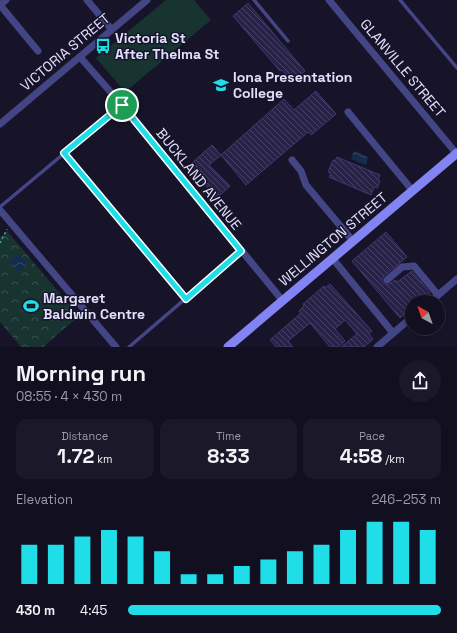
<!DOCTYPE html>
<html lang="en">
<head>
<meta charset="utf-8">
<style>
	body { margin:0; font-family:"Space Grotesk",sans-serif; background:#1a1829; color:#f1f3f6; height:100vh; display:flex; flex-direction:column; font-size:15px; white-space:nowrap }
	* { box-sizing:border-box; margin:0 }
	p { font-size:13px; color:#9c9ca5 }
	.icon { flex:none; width:22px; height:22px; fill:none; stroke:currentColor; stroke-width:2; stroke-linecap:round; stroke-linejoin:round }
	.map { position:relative; height:347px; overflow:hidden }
	.panel { display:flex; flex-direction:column; background:#110f20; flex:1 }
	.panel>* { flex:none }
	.needle { width:26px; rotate:320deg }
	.fabs { position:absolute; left:405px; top:295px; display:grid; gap:8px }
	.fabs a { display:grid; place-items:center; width:40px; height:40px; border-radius:50%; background:#110f20; box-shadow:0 2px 6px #0003,0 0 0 1px #302f3e; font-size:20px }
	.pin { position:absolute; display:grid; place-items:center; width:34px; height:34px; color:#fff; margin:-17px; border:2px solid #fff; border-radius:50%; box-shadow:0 1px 4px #0007 }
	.round { display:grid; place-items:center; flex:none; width:42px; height:42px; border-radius:21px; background:#1a1829 }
	.head { display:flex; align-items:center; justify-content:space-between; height:68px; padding:0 16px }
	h1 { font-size:22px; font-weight:700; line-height:30px }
	.stats { display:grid; grid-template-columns:repeat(3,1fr); gap:6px; height:68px; padding:4px 16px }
	.stats div { display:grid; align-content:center; border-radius:10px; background:#1a1829; text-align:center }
	.stats b { font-size:20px; font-weight:700 }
	.stats small { font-size:11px; font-weight:400 }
	.stats p { font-size:11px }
	.chart { height:112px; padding:8px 16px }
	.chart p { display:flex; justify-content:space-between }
	.chart svg { width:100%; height:72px; margin-top:4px; stroke:#20dee8; stroke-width:6 }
	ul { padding:0 16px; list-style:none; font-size:13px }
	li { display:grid; grid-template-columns:64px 48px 1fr; align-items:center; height:30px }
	li i { height:10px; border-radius:5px; background:#20dee8 }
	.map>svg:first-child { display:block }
	.green { fill:#183431 }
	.park { fill:url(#park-crowns) }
	.water { fill:url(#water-waves) }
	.building { fill:url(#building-back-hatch); stroke:#403773 }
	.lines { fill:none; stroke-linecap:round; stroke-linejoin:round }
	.path { stroke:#3eb2a6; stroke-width:1.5; stroke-dasharray:2 3; stroke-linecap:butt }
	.lane { stroke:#444584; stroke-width:3.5 }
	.street { stroke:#444584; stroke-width:7 }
	.secondary { stroke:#8184f2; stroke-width:9 }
	.route-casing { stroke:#fff; stroke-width:8 }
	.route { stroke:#20dee8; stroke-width:5 }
	.labels { text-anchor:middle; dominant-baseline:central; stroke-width:3; stroke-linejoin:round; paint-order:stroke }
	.poi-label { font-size:14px; font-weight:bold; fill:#e2e0fc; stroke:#17142a; text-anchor:start }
	.street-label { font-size:14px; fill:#e2e0fc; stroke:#17142a }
</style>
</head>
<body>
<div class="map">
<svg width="457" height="347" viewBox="0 0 457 347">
	<defs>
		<pattern id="park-crowns" width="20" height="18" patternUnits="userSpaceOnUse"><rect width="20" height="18" fill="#183431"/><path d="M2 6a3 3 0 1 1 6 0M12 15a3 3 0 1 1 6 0" fill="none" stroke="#395150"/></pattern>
		<pattern id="water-waves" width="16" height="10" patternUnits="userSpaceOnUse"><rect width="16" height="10" fill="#152d4d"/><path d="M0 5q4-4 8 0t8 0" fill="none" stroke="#374b68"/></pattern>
		<pattern id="building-back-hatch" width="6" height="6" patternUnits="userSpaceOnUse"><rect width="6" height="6" fill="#282249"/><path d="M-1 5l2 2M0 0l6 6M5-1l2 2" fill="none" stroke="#474264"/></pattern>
	</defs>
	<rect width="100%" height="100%" fill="#17142a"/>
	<polygon class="green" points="166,0 194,0 211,20 125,92 96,58"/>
	<polygon class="park" points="7,231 79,316 43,347 21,347 0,322 0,237"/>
	<g class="water">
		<polygon points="354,151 368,157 366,165 351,159"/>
		<polygon points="19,254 28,264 18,272 9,261"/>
	</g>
	<g class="building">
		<polygon points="248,3 305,71 292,81 282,70 280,71 233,16"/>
		<polygon points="316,91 336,114 311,135 308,132 246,185 221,155 284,99 294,110"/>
		<polygon points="212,145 221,155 209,165 230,186 217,198 202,182 205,180 191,164"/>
		<polygon points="337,157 380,175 378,180 380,181 377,188 374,187 371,195 329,177 331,173 328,172 333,160 335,161"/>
		<polygon points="386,232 407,257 384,276 382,279 383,283 388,285 395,280 397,282 412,271 430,293 419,302 412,302 412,308 400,318 352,261"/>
		<polygon points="330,284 372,331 369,334 373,339 364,347 341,347 357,334 345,320 335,329 345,341 338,347 330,347 310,323 288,341 293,347 276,347 270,340 301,313 299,311 304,306 303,304 324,286 325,288"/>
	</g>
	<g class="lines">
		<polyline class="path" points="0,243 7,229"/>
		<g class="lane">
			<polyline points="254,0 288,41"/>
			<polyline points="400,0 457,68"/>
			<polyline points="64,153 186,299"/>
			<polyline points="0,207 122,105"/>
			<polyline points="129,347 241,251"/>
		</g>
		<g class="street">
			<polyline points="87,0 112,30"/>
			<polyline points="329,0 456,153"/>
			<polyline points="0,5 38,51"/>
			<polyline points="0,5 6,0"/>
			<polyline points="80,57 122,105 283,301"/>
			<polyline points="348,112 412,190"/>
			<polyline points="0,124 147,0"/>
			<polyline points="292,160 301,171 306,185 353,241"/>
			<polyline points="0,210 116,347"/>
			<polyline points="333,259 393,333"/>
			<polyline points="387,280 402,267 414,266 438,295"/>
			<polyline points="430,302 457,279"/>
			<polyline points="377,347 412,317"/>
		</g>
		<polyline class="secondary" points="228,347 457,153"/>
	</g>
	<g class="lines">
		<defs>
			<polygon id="route" points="122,105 241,251 186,299 64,153"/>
		</defs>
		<use href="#route" class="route-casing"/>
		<use href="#route" class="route"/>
	</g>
	<defs>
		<symbol id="bus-bare" viewBox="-9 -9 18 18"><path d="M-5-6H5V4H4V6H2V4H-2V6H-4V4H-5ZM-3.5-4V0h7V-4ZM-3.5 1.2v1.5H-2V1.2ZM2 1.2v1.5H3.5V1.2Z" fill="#20dee8" stroke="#17142a" stroke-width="2.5" paint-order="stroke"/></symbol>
		<symbol id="school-bare" viewBox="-9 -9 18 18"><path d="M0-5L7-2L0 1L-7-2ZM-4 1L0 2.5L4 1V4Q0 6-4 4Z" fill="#20dee8" stroke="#17142a" stroke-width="2.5" paint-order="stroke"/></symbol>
		<symbol id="stadium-bare" viewBox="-9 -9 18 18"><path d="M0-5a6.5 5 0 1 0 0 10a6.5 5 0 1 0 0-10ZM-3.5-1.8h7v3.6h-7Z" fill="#20dee8" stroke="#17142a" stroke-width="2.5" paint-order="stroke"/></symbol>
	</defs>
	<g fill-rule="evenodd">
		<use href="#bus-bare" x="92" y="35" width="22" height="22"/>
		<use href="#school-bare" x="210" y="74" width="22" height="22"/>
		<use href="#stadium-bare" x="20" y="295" width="22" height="22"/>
	</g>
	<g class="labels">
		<g class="poi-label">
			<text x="115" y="38">Victoria St<tspan x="115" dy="16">After Thelma St</tspan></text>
			<text x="233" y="77">Iona Presentation<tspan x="233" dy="16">College</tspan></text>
			<text x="43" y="298">Margaret<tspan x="43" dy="16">Baldwin Centre</tspan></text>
		</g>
		<g class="street-label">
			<text transform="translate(65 52) rotate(-40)">VICTORIA STREET</text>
			<text transform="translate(403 68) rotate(50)">GLANVILLE STREET</text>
			<text transform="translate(199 179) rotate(51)">BUCKLAND AVENUE</text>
			<text transform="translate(333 239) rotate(-40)">WELLINGTON STREET</text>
		</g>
	</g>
</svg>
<div class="fabs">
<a><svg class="needle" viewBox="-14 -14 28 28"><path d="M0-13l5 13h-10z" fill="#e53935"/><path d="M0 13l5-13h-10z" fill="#9c9ca5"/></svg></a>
</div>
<div class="pin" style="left:122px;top:105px;background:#1e9e55"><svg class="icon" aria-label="arrive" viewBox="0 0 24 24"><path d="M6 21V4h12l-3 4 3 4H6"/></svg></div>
</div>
<section class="panel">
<div class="head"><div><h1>Morning run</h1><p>08:55 · 4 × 430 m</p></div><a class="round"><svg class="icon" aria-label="share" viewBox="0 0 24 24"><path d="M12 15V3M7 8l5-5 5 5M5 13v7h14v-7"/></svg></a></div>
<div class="stats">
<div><p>Distance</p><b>1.72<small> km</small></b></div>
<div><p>Time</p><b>8:33</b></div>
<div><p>Pace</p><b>4:58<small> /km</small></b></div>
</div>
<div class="chart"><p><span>Elevation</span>246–253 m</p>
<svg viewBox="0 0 160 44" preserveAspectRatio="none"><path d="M5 44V20M15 44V20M25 44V15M35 44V11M45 44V15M55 44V24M65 44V38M75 44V38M85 44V33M95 44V29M105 44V24M115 44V20M125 44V11M135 44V6M145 44V6M155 44V11"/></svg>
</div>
<ul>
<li><b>430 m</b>4:45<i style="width:100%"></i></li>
</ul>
</section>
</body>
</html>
